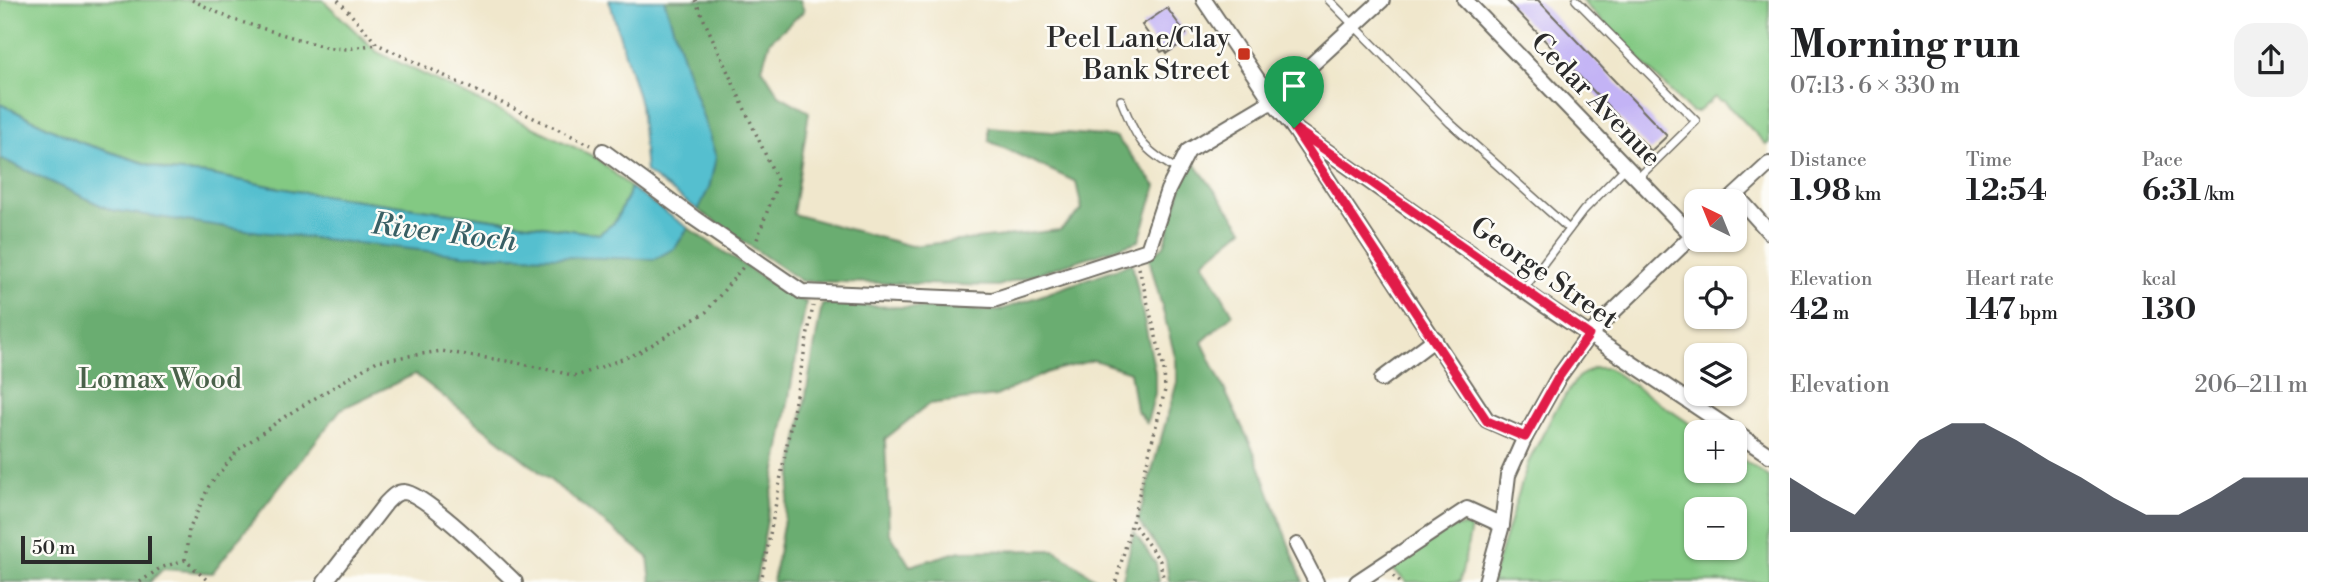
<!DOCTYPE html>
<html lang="en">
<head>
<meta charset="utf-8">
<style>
	body { margin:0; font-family:"Libre Bodoni",serif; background:#f2f2f2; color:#202124; height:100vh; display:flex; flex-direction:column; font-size:26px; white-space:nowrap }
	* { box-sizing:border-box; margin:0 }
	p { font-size:23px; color:#757577 }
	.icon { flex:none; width:38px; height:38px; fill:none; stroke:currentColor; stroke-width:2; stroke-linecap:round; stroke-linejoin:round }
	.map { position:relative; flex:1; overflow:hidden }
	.details { display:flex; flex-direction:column; background:#fff; width:560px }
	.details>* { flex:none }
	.needle { width:46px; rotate:317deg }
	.controls { position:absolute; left:1684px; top:189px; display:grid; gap:14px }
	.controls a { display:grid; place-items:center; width:63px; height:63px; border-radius:14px; background:#fff; box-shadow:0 2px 5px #0004; font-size:35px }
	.scale { position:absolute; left:21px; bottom:18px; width:131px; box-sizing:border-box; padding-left:7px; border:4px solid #2b2b2b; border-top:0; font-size:19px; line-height:24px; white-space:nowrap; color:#2b2b2b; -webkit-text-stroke:5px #fdfcf7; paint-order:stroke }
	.pin { position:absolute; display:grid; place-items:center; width:60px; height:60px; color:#fff; margin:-72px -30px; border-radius:50% 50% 50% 0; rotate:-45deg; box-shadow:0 0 7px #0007 }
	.pin .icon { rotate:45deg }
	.round { display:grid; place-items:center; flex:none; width:74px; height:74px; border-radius:21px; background:#f2f2f2 }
	.summary { display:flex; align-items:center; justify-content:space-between; height:119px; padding:0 21px }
	h1 { font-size:38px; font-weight:700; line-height:52px }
	.stats { display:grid; grid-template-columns:repeat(3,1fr); gap:10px; height:119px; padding:7px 21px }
	.stats div { display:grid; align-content:center }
	.stats b { font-size:30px; font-weight:700 }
	.stats small { font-size:19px; font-weight:400 }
	.stats p { font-size:19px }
	.chart { height:196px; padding:14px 21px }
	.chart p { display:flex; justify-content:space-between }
	.chart svg { width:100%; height:126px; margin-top:7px; fill:#111827; opacity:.7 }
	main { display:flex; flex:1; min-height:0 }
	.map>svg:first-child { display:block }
	.green { fill:#83c983; stroke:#577a57; stroke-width:2; fill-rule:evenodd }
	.forest { fill:#6aad71; stroke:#4a6c4e; stroke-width:2 }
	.water { fill:#54bfcf; stroke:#40757d; stroke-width:2 }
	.building { fill:#c3b3f5 }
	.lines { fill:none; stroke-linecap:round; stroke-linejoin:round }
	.service-casing { stroke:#706d63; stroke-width:10 }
	.minor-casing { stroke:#706d63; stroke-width:18 }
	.path { stroke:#706d63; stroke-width:3.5; stroke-dasharray:2 5; stroke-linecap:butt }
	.service { stroke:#fff; stroke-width:7 }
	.minor { stroke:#fff; stroke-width:14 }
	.route-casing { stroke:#fff; stroke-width:14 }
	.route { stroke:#e11d48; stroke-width:9 }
	.poi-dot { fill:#c8321e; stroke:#fdfcf7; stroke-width:2.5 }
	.labels { text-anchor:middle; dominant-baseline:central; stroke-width:5; stroke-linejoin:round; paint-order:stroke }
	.poi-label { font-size:28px; fill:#2b2b2b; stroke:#fdfcf7; text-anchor:end }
	.street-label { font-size:28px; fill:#2b2b2b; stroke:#fdfcf7 }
	.park-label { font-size:28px; fill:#4a624a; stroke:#fdfcf7 }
	.water-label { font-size:30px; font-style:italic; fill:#395f64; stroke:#fdfcf7 }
</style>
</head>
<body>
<main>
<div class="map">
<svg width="1769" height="582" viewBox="0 0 1769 582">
	<rect width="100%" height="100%" fill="#fdfcf7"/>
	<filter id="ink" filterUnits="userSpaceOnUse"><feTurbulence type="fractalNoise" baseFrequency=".0143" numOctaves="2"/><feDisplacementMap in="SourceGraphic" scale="14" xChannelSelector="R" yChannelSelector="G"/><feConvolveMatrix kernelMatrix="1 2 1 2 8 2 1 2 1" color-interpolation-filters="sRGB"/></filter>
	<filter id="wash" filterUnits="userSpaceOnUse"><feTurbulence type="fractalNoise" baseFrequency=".00686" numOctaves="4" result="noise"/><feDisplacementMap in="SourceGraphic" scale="28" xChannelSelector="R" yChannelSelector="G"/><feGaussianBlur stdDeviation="1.57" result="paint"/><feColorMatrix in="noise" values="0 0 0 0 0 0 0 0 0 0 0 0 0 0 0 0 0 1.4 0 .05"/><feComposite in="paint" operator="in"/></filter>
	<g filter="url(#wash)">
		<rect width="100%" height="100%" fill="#f0e7cc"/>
		<g class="green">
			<polygon points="0,0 323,0 377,52 597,158 631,188 615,222 599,234 301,192 207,174 169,171 79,142 0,104"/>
			<polygon points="1581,0 1769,0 1769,143 1767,145 1724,101 1720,101 1715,97 1698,112 1691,112"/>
			<path d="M 1594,368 L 1608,368 L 1702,432 L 1696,432 L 1696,471 L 1734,471 L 1734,454 L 1769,477 L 1769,582 L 1491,582 L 1528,463 L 1555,411 L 1578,377 ZM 1696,509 L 1734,509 L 1734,548 L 1696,548 Z"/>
			<polygon points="1463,526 1471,528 1460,582 1407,582 1391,568 1450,528"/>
		</g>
		<g class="forest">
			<polygon points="664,0 800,0 804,11 770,41 762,68 779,95 809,112 793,214 911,246 1060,230 1082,210 1076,182 989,141 989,127 1116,137 1156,186 1139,241 998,286 801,281 698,210 709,188 716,157"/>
			<polygon points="0,158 111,210 675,248 688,228 793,298 806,302 756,582 651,582 648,557 415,374 341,409 212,573 163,569 150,582 0,582"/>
			<polygon points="1193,161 1243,229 1203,262 1233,314 1202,342 1254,452 1303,582 1169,582 1166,560 1138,520 1177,382 1176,360 1149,258 1164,246 1182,185"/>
			<polygon points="1132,263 1155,372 1155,393 1147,423 1136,410 1130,372 1094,360 1048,372 996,396 929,404 885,439 889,532 910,566 960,551 1055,550 1100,582 773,582 822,304 998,311"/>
			<polygon points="1134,532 1156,564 1159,582 1122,582"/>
		</g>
		<g class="water">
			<polygon points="609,0 664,0 716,157 709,188 698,210 646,172 640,104"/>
			<polygon points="0,104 79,142 169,171 207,174 301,192 599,234 615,222 631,188 688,228 675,248 655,259 463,255 260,232 111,210 0,158"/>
		</g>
		<g id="blocks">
			<g class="building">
				<polygon points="1506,0 1538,0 1667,136 1651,151"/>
				<polygon points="1167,8 1186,34 1176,42 1179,45 1167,53 1165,50 1161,52 1142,25"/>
			</g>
		</g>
	</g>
	<g filter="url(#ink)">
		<use href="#blocks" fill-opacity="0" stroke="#706d63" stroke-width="2"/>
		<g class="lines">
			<defs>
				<g id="service">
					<polyline points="1329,0 1450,123 1569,229"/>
					<polyline points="1576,0 1696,121 1638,178"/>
					<path d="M 1121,100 C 1137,139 1140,148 1178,170"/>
					<polyline points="1523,290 1583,211 1626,167"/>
				</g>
				<g id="minor">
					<polyline points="1204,0 1272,101 1294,128 1487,420 1525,437"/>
					<polyline points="1465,0 1692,235"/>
					<polyline points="1294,128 1540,302 1769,455"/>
					<polyline points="603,151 694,218 802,292 993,300 1148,250 1168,190 1188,151 1272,101 1382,0"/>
					<polyline points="1736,195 1769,232"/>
					<polyline points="1729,201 1769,164"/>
					<polyline points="1382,379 1435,339"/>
					<polyline points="1297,545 1316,582"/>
					<path d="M 325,582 L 386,503 C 392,497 396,492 404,492 C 425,493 497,565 515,582"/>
					<polyline points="1357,582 1467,509 1502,525"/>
					<polyline points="1486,582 1502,525 1508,475 1525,437 1558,378 1589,335 1696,232"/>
				</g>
			</defs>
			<use href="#service" class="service-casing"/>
			<use href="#minor" class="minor-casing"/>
			<g class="path">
				<polyline points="192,0 231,19 328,48 347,49 377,44"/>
				<polyline points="338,0 377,44 591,145"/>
				<polyline points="695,0 778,182 756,242"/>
				<polyline points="1139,268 1164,369 1165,390 1132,522 1160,561 1164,582"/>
				<polyline points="185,560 189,530 209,486 238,450 287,415 377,361 441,351 513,362 577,376 638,353 706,312 743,267"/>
				<polyline points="1393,576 1400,582"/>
				<polyline points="140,582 160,568 185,560 209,582"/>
				<polyline points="761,582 813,306"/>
				<polyline points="1116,582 1132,522"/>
			</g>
			<use href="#service" class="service"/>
			<use href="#minor" class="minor"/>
		</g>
	</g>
	<g class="lines" filter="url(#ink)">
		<defs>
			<polygon id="route" points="1294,128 1589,335 1558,378 1525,437 1487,421"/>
		</defs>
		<use href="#route" class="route-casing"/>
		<use href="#route" class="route"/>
	</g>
	<rect class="poi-dot" x="1237" y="47" width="14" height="14" rx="3.5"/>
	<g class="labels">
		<g class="poi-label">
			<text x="1230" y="38">Peel Lane/Clay<tspan x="1230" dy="32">Bank Street</tspan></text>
		</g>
		<g class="street-label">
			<text transform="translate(1596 100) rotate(46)">Cedar Avenue</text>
			<text transform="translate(1544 273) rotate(35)">George Street</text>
		</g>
		<g class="park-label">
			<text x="160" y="379">Lomax Wood</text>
		</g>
		<g class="water-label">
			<text transform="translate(444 233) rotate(7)">River Roch</text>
		</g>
	</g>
</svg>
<div class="controls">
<a><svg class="needle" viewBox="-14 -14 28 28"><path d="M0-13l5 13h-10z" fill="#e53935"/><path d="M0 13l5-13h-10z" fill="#757577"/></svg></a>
<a><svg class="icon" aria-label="locate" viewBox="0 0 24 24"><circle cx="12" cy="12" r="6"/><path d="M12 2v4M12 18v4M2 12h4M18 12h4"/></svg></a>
<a><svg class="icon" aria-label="layers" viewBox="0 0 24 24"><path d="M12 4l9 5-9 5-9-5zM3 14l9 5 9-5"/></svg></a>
<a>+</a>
<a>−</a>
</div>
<div class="scale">50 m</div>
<div class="pin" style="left:1294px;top:128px;background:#1e9e55"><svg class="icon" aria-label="arrive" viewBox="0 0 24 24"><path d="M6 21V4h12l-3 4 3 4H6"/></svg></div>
</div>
<section class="details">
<div class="summary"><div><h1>Morning run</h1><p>07:13 · 6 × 330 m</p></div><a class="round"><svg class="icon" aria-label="share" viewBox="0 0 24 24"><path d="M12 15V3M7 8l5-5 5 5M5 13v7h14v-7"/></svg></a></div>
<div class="stats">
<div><p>Distance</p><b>1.98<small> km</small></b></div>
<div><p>Time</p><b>12:54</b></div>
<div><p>Pace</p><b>6:31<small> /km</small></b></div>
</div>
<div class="stats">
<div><p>Elevation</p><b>42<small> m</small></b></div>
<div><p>Heart rate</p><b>147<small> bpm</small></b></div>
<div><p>kcal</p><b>130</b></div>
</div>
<div class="chart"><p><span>Elevation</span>206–211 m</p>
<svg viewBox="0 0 160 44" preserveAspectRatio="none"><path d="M0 44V25L10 32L20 38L30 25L40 12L50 6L60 6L70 12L80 19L90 25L100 32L110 38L120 38L130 32L140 25L150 25L160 25V44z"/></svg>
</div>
</section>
</main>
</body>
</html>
